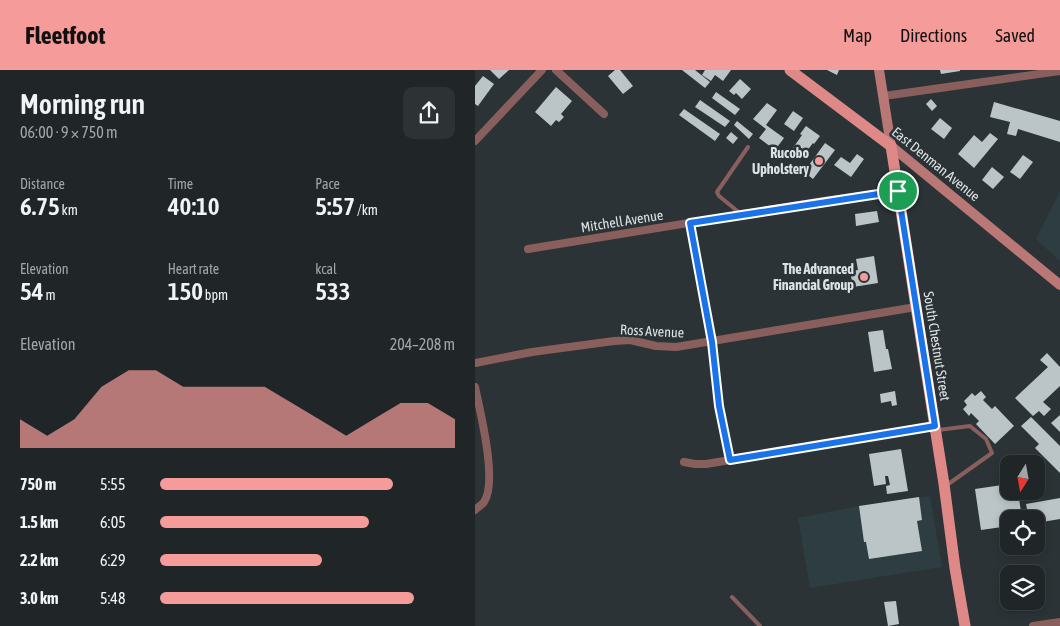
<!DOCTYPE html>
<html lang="en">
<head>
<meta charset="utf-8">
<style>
	body { margin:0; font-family:"Asap Condensed",sans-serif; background:#2d3234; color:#f1f3f6; height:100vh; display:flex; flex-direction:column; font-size:19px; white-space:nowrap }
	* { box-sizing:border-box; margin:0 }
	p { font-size:16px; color:#a2a5a8 }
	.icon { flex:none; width:28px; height:28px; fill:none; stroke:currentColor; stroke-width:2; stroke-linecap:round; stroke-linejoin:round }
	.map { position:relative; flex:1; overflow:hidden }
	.panel { display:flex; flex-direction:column; background:#202628; width:475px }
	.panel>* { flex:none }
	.needle { width:32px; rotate:191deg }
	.tools { position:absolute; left:525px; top:385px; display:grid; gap:10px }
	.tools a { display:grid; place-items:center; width:45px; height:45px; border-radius:10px; background:#202628; box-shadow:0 2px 8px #0003,0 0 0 1px #3d4345; font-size:25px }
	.pin { position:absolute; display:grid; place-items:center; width:42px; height:42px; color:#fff; margin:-21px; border:2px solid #fff; border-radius:50%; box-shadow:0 1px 5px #0007 }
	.round { display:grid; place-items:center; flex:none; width:52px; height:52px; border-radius:10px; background:#2d3234 }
	.headline { display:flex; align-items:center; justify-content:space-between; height:85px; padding:0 20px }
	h1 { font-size:28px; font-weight:600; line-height:38px }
	.stats { display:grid; grid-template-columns:repeat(3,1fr); gap:8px; height:85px; padding:5px 20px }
	.stats div { display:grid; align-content:center }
	.stats b { font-size:25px; font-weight:600 }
	.stats small { font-size:14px; font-weight:400 }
	.stats p { font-size:14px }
	.chart { height:140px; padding:10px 20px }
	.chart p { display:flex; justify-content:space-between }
	.chart svg { width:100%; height:90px; margin-top:5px; fill:#f59b99; opacity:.7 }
	ul { padding:0 20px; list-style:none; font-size:16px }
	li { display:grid; grid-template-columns:80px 60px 1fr; align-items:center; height:38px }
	li i { height:12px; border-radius:6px; background:#f59b99 }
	header { display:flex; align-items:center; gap:30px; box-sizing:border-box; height:70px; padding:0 25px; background:#f59b99; color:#111 }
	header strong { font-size:24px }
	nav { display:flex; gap:28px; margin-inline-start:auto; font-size:18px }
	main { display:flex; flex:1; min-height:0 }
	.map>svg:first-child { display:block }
	.built { fill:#2d3d42 }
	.building { fill:#bbc5c8 }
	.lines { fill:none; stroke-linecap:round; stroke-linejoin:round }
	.service { stroke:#895f5d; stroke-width:4 }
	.minor { stroke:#895f5d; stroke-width:8 }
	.secondary { stroke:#b97775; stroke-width:10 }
	.primary { stroke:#de8987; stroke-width:11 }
	.route-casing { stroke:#fff; stroke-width:10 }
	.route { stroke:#1a73e8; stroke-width:6 }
	.poi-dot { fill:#f59b99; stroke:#2b3336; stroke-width:2 }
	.labels { text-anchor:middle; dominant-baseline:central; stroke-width:5; stroke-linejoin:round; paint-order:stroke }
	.poi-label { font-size:14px; font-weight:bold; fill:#dde2e4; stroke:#2b3336; text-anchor:end }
	.street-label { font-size:14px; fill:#dde2e4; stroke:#2b3336 }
</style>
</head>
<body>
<header>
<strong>Fleetfoot</strong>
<nav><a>Map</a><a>Directions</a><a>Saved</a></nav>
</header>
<main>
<section class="panel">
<div class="headline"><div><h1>Morning run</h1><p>06:00 · 9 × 750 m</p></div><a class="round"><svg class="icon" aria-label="share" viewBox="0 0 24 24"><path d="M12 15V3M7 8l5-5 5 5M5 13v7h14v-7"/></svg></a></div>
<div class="stats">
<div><p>Distance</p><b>6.75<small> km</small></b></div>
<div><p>Time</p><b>40:10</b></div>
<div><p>Pace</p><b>5:57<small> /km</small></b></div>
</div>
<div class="stats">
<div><p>Elevation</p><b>54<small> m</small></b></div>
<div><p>Heart rate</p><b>150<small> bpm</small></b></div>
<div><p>kcal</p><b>533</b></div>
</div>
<div class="chart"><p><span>Elevation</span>204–208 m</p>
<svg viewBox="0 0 160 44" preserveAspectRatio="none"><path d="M0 44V30L10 38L20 30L30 14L40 6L50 6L60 14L70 14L80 14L90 14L100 22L110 30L120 38L130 30L140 22L150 22L160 30V44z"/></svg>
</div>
<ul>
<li><b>750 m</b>5:55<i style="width:79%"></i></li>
<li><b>1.5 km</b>6:05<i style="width:71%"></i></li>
<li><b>2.2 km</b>6:29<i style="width:55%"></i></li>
<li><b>3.0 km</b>5:48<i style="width:86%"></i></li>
</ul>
</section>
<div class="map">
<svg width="585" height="556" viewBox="0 0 585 556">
	<rect width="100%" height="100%" fill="#2b3336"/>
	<g class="built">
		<polygon points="585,121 585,191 561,169"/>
		<polygon points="455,426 467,497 335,518 323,448 384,436"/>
	</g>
	<g class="building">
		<polygon points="15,0 34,0 24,9"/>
		<polygon points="140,0 145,0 158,16 148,24 133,6"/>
		<polygon points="207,0 220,0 235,12 230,18"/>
		<polygon points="230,0 256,0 248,11 240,5 236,11 227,5"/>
		<polygon points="352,0 364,0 362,5"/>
		<polygon points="465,0 485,0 485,1 466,4"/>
		<polygon points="8,6 19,14 3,36 0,34 0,16"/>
		<polygon points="265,9 276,19 267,29 261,23 259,25 254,21"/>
		<polygon points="81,17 97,31 86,44 89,47 84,52 81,50 76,56 60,42"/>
		<polygon points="241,22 265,39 260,45 237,28"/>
		<polygon points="456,29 462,36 457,41 451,34"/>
		<polygon points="225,30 255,51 250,57 220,37"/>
		<polygon points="519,32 585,51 585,72 543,59 541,66 532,64 535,52 515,47"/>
		<polygon points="292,33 302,40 291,55 309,68 300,80 284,68 291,59 278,49"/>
		<polygon points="209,39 245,64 240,71 204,45"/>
		<polygon points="318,41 328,48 319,61 309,54"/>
		<polygon points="465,48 477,58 469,69 456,59"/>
		<polygon points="262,51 278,64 274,69 259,55"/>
		<polygon points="331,56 345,66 339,74 338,73 328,86 318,78 327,65 325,64"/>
		<polygon points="256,62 263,68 258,74 251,68"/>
		<polygon points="515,63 523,69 499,98 483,84 499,65 507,72"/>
		<polygon points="350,73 360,80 338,109 329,102"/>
		<polygon points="382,84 389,89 376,107 359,95 366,87 375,93"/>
		<polygon points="548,85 558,92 545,109 535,102"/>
		<polygon points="517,97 529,107 518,119 507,110"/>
		<polygon points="402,141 404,152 381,156 380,144"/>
		<polygon points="399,186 403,213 378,217 375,201 383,200 381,189"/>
		<polygon points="408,260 411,279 413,279 417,299 399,302 393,262"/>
		<polygon points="572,283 585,297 585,316 568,332 576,339 569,346 564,341 558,346 540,328 573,297 565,290"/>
		<polygon points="420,321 422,335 417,336 416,331 406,333 405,324"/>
		<polygon points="506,321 511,327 508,330 517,339 520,336 539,356 520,374 501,354 504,351 496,343 494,346 488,339 492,335 489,331 497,323 500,326"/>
		<polygon points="585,345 585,362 576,353"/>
		<polygon points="556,347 585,376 585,403 560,378 564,374 546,356"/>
		<polygon points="426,379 433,421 412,424 411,416 415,415 413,406 410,406 411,414 399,416 394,384"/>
		<polygon points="534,414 534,421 543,421 547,449 534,449 534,456 506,460 500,419"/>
		<polygon points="444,427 447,450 442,451 447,481 394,489 391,472 389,472 384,436"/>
		<polygon points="585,428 585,449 561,453 561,449 554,449 551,434"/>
		<polygon points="421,531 424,554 413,556 409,532"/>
	</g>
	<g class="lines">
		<g class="service">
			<polyline points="266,144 244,126 242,122 273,77"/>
			<polyline points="463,360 495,356 511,369 517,383 472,415"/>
			<polyline points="257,527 285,556"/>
		</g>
		<g class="minor">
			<polyline points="81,0 129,44"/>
			<polyline points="409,26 585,1"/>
			<polyline points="0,71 67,0"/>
			<polyline points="215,153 237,272 244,336 255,390"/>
			<polyline points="53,179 349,131 423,121"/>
			<polyline points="0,293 57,282 139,271 155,270 181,276 201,277 441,237"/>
			<path d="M 0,317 C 5,341 23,412 9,432 C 7,435 3,437 0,440"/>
			<polyline points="209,392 220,394 231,394 460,356"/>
			<polyline points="558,556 585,552"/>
		</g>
		<polyline class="secondary" points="404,0 416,76 585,215"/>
		<polyline class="primary" points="315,0 416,76 441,237 469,414 480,498 490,556"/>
	</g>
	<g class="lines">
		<defs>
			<polygon id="route" points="423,121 460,356 255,390 244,336 237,272 215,153"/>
		</defs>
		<use href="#route" class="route-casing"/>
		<use href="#route" class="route"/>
	</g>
	<g class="poi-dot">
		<circle cx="344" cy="91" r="5"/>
		<circle cx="389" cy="207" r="5"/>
	</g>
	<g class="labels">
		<g class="poi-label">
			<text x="334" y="83">Rucobo<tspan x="334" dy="16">Upholstery</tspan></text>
			<text x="379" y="199">The Advanced<tspan x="379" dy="16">Financial Group</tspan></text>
		</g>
		<g class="street-label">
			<text transform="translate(461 94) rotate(39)">East Denman Avenue</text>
			<text transform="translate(147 151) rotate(-9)">Mitchell Avenue</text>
			<text transform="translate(177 261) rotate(3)">Ross Avenue</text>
			<text transform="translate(462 276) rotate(81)">South Chestnut Street</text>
		</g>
	</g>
</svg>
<div class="tools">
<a><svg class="needle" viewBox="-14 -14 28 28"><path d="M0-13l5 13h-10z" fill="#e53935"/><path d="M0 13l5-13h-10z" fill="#a2a5a8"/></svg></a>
<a><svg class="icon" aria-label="locate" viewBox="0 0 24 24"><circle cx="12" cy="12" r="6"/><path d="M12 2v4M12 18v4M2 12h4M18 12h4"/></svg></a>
<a><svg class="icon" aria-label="layers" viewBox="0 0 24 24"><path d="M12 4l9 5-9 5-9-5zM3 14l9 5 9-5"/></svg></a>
</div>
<div class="pin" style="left:423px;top:121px;background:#1e9e55"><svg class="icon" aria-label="arrive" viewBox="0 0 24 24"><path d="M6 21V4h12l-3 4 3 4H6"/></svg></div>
</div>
</main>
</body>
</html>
